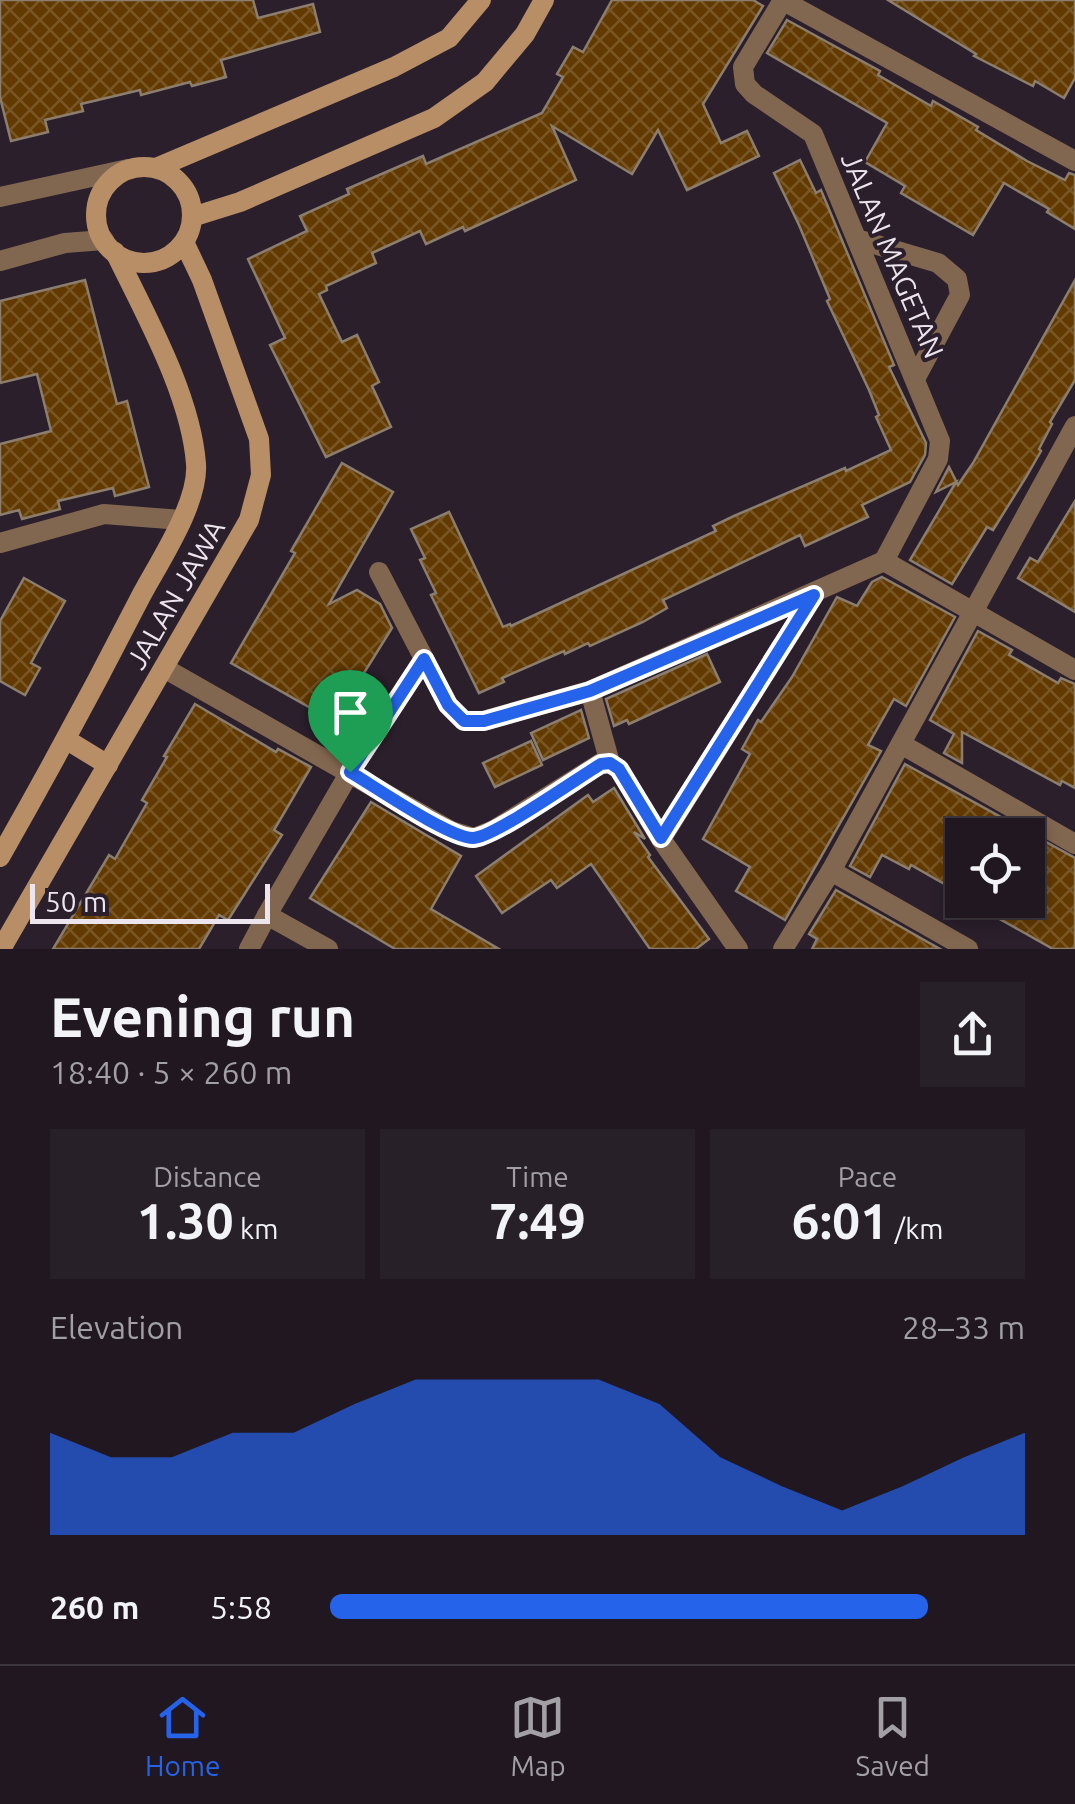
<!DOCTYPE html>
<html lang="en">
<head>
<meta charset="utf-8">
<style>
	body { margin:0; font-family:Ubuntu,sans-serif; background:#282029; color:#f1f3f6; height:100vh; display:flex; flex-direction:column; font-size:38px; white-space:nowrap }
	* { box-sizing:border-box; margin:0 }
	p { font-size:32px; color:#a29fa5 }
	.icon { flex:none; width:55px; height:55px; fill:none; stroke:currentColor; stroke-width:2; stroke-linecap:round; stroke-linejoin:round }
	.map { position:relative; height:949px; overflow:hidden }
	.drawer { display:flex; flex-direction:column; background:#201720; flex:1 }
	.drawer>* { flex:none }
	.controls { position:absolute; left:945px; top:818px; display:grid; gap:20px }
	.controls a { display:grid; place-items:center; width:100px; height:100px; border-radius:0px; background:#201720; box-shadow:0 5px 15px #0003,0 0 0 2px #3d363e; font-size:50px }
	.scale { position:absolute; left:30px; bottom:25px; width:240px; box-sizing:border-box; padding-left:10px; border:5px solid #ede5ee; border-top:0; font-size:28px; line-height:35px; white-space:nowrap; color:#ede5ee; -webkit-text-stroke:8px #2a1f2b; paint-order:stroke }
	.pin { position:absolute; display:grid; place-items:center; width:85px; height:85px; color:#fff; margin:-102px -42px; border-radius:50% 50% 50% 0; rotate:-45deg; box-shadow:0 0 10px #0007 }
	.pin .icon { rotate:45deg }
	.round { display:grid; place-items:center; flex:none; width:105px; height:105px; border-radius:0px; background:#282029 }
	.headline { display:flex; align-items:center; justify-content:space-between; height:170px; padding:0 50px }
	h1 { font-size:55px; font-weight:600; line-height:75px }
	.figures { display:grid; grid-template-columns:repeat(3,1fr); gap:15px; height:170px; padding:10px 50px }
	.figures div { display:grid; align-content:center; border-radius:0px; background:#282029; text-align:center }
	.figures b { font-size:50px; font-weight:600 }
	.figures small { font-size:28px; font-weight:400 }
	.figures p { font-size:28px }
	.chart { height:280px; padding:20px 50px }
	.chart p { display:flex; justify-content:space-between }
	.chart svg { width:100%; height:180px; margin-top:10px; fill:#2563eb; opacity:.7 }
	ul { padding:0 50px; list-style:none; font-size:32px }
	li { display:grid; grid-template-columns:160px 120px 1fr; align-items:center; height:75px }
	li i { height:25px; border-radius:12px; background:#2563eb }
	.menu { display:flex; justify-content:space-around; align-items:center; height:140px; border-top:2px solid #3d363e; background:#201720; font-size:28px; color:#a29fa5 }
	.menu a { display:grid; justify-items:center; gap:5px }
	.menu .current { color:#2563eb }
	.map>svg:first-child { display:block }
	.building { fill:url(#building-cross-hatch); stroke:#8c7e6f; stroke-width:2.5 }
	.lines { fill:none; stroke-linecap:round; stroke-linejoin:round }
	.minor { stroke:#826750; stroke-width:20 }
	.secondary { stroke:#b88e67; stroke-width:20 }
	.route-casing { stroke:#fff; stroke-width:20 }
	.route { stroke:#2563eb; stroke-width:12 }
	.labels { text-anchor:middle; dominant-baseline:central; stroke-width:8; stroke-linejoin:round; paint-order:stroke }
	.street-label { font-size:28px; fill:#ede5ee; stroke:#2a1f2b }
</style>
</head>
<body>
<div class="map">
<svg width="1075" height="949" viewBox="0 0 1075 949">
	<defs>
		<pattern id="building-cross-hatch" width="8" height="8" patternUnits="userSpaceOnUse" patternTransform="scale(2.5)"><rect width="8" height="8" fill="#623a00"/><path d="M0 0l8 8M0 8l8-8" fill="none" stroke="#795626"/></pattern>
	</defs>
	<rect width="100%" height="100%" fill="#2a1f2b"/>
	<g class="building">
		<polygon points="0,0 253,0 258,18 313,4 320,32 221,60 226,77 192,86 190,82 141,95 140,90 81,104 83,111 45,120 48,132 11,141 0,97"/>
		<polygon points="612,0 753,0 763,6 703,104 721,143 747,131 759,156 687,190 658,130 632,174 552,126 576,180 465,231 463,227 426,244 420,231 372,253 376,263 326,286 327,290 319,294 342,342 357,335 379,382 372,386 391,427 326,457 270,345 285,338 248,259 307,231 300,216 349,194 347,189 423,156 426,164 542,113 563,77 557,74 573,47 583,52"/>
		<polygon points="888,0 1075,0 1075,78 1064,98 1035,81 1033,86 974,56 976,54"/>
		<polygon points="787,20 880,71 878,75 931,106 933,101 978,127 976,130 1027,161 1065,180 1069,173 1075,175 1075,229 1047,212 1049,209 1004,183 973,235 901,193 905,186 865,162 887,123 767,53"/>
		<polygon points="800,160 816,193 821,190 894,365 889,367 926,443 925,455 910,482 862,505 868,517 805,546 800,535 663,600 667,608 643,622 590,646 588,643 565,654 564,651 502,678 504,682 479,693 431,595 436,593 420,560 425,558 411,529 449,512 503,627 510,624 511,626 716,531 713,526 734,516 845,468 846,471 891,450 876,417 879,415 869,390 827,301 830,299 799,225 774,173"/>
		<polygon points="85,280 117,404 127,401 149,487 115,496 113,488 58,501 60,509 22,519 19,510 0,515 0,444 51,431 37,374 0,383 0,301"/>
		<polygon points="1075,280 1075,380 1050,422 1052,424 1039,449 1041,451 1026,477 993,530 987,527 952,584 910,560 956,482 936,492 949,467 958,485 973,463"/>
		<polygon points="342,463 393,492 329,604 357,590 380,604 392,628 354,689 335,678 316,711 231,663 295,553 291,551"/>
		<polygon points="1075,501 1075,612 1018,578 1030,558 1038,562"/>
		<polygon points="882,577 955,617 906,706 894,699 868,745 881,751 785,920 736,891 750,867 703,839 750,754 742,749 758,720 761,722 792,677 837,597 857,606 872,582"/>
		<polygon points="24,578 65,601 31,663 40,668 25,695 0,681 0,621"/>
		<polygon points="978,631 1012,650 1009,655 1058,683 1061,678 1075,684 1075,788 1062,781 1060,785 962,732 962,763 944,753 954,734 930,720"/>
		<polygon points="707,654 720,682 629,724 627,720 614,726 606,699"/>
		<polygon points="195,704 276,752 278,749 311,767 274,830 282,835 228,920 219,915 199,949 53,949 109,855 115,859 147,803 142,800 167,757 164,756"/>
		<polygon points="581,710 589,738 543,760 531,733"/>
		<polygon points="531,741 542,765 495,787 483,763"/>
		<polygon points="905,764 1075,858 1075,949 1053,949 966,900 1028,900 1028,835 962,835 962,894 911,865 909,869 882,855 870,877 850,866"/>
		<polygon points="614,788 645,839 634,832 650,855 648,857 709,939 696,949 650,949 591,864 557,888 551,880 502,913 476,876 588,795 593,802"/>
		<polygon points="371,802 461,856 431,909 499,949 395,949 310,898"/>
		<polygon points="836,890 940,949 812,949 817,939 809,934"/>
	</g>
	<g class="lines">
		<g class="minor">
			<polyline points="782,0 1075,161"/>
			<polyline points="783,0 743,67 745,84 754,94 813,134 940,441 938,459 884,561"/>
			<polyline points="0,197 128,169"/>
			<polyline points="857,239 938,263 957,279 960,295 915,379"/>
			<polyline points="0,261 65,243 104,240"/>
			<polyline points="0,543 104,514 181,520"/>
			<polyline points="884,561 1075,670"/>
			<polyline points="379,572 448,705 464,721 483,721 590,691 884,561"/>
			<polyline points="164,668 451,831 474,838 494,830 601,763 610,763 619,769 661,839 738,949"/>
			<polyline points="590,691 610,763"/>
			<polyline points="901,744 1075,844"/>
			<polyline points="661,839 814,595"/>
			<polyline points="831,871 968,949"/>
			<polyline points="267,915 350,772 424,659"/>
			<polyline points="249,949 267,915 328,949"/>
			<polyline points="783,949 831,871 1075,426"/>
		</g>
		<g class="secondary">
			<circle cx="144" cy="215" r="48"/>
			<polyline points="156,168 394,67 449,38 481,0"/>
			<polyline points="192,217 240,202 434,118 485,82 525,34 544,0"/>
			<polyline points="67,740 108,765"/>
			<path d="M 0,857 C 49,771 96,684 141,596 C 159,562 199,503 196,464 C 191,395 145,314 115,252"/>
			<polyline points="1,949 249,520 261,475 259,439 202,280 184,242"/>
		</g>
	</g>
	<g class="lines">
		<defs>
			<path id="route" d="M 814,595 L 661,838 L 619,769 L 610,763 L 601,764 C 579,777 493,838 473,838 C 449,838 374,786 350,772 L 424,659 L 448,705 L 464,721 L 484,721 L 590,691 Z"/>
		</defs>
		<use href="#route" class="route-casing"/>
		<use href="#route" class="route"/>
	</g>
	<g class="labels">
		<g class="street-label">
			<text transform="translate(893 255) rotate(67)">JALAN MAGETAN</text>
			<text transform="translate(175 594) rotate(-60)">JALAN JAWA</text>
		</g>
	</g>
</svg>
<div class="controls">
<a><svg class="icon" aria-label="locate" viewBox="0 0 24 24"><circle cx="12" cy="12" r="6"/><path d="M12 2v4M12 18v4M2 12h4M18 12h4"/></svg></a>
</div>
<div class="scale">50 m</div>
<div class="pin" style="left:350px;top:772px;background:#1e9e55"><svg class="icon" aria-label="arrive" viewBox="0 0 24 24"><path d="M6 21V4h12l-3 4 3 4H6"/></svg></div>
</div>
<section class="drawer">
<div class="headline"><div><h1>Evening run</h1><p>18:40 · 5 × 260 m</p></div><a class="round"><svg class="icon" aria-label="share" viewBox="0 0 24 24"><path d="M12 15V3M7 8l5-5 5 5M5 13v7h14v-7"/></svg></a></div>
<div class="figures">
<div><p>Distance</p><b>1.30<small> km</small></b></div>
<div><p>Time</p><b>7:49</b></div>
<div><p>Pace</p><b>6:01<small> /km</small></b></div>
</div>
<div class="chart"><p><span>Elevation</span>28–33 m</p>
<svg viewBox="0 0 160 44" preserveAspectRatio="none"><path d="M0 44V19L10 25L20 25L30 19L40 19L50 12L60 6L70 6L80 6L90 6L100 12L110 25L120 32L130 38L140 32L150 25L160 19V44z"/></svg>
</div>
<ul>
<li><b>260 m</b>5:58<i style="width:86%"></i></li>
</ul>
</section>
<nav class="menu">
<a class="current"><svg class="icon" aria-label="home" viewBox="0 0 24 24"><path d="M3 11l9-7 9 7M6 9v11h12V9"/></svg>Home</a>
<a><svg class="icon" aria-label="map" viewBox="0 0 24 24"><path d="M3 6l6-2 6 2 6-2v14l-6 2-6-2-6 2zM9 4v14M15 6v14"/></svg>Map</a>
<a><svg class="icon" aria-label="saved" viewBox="0 0 24 24"><path d="M7 4h10v16l-5-4-5 4z"/></svg>Saved</a>
</nav>
</body>
</html>
